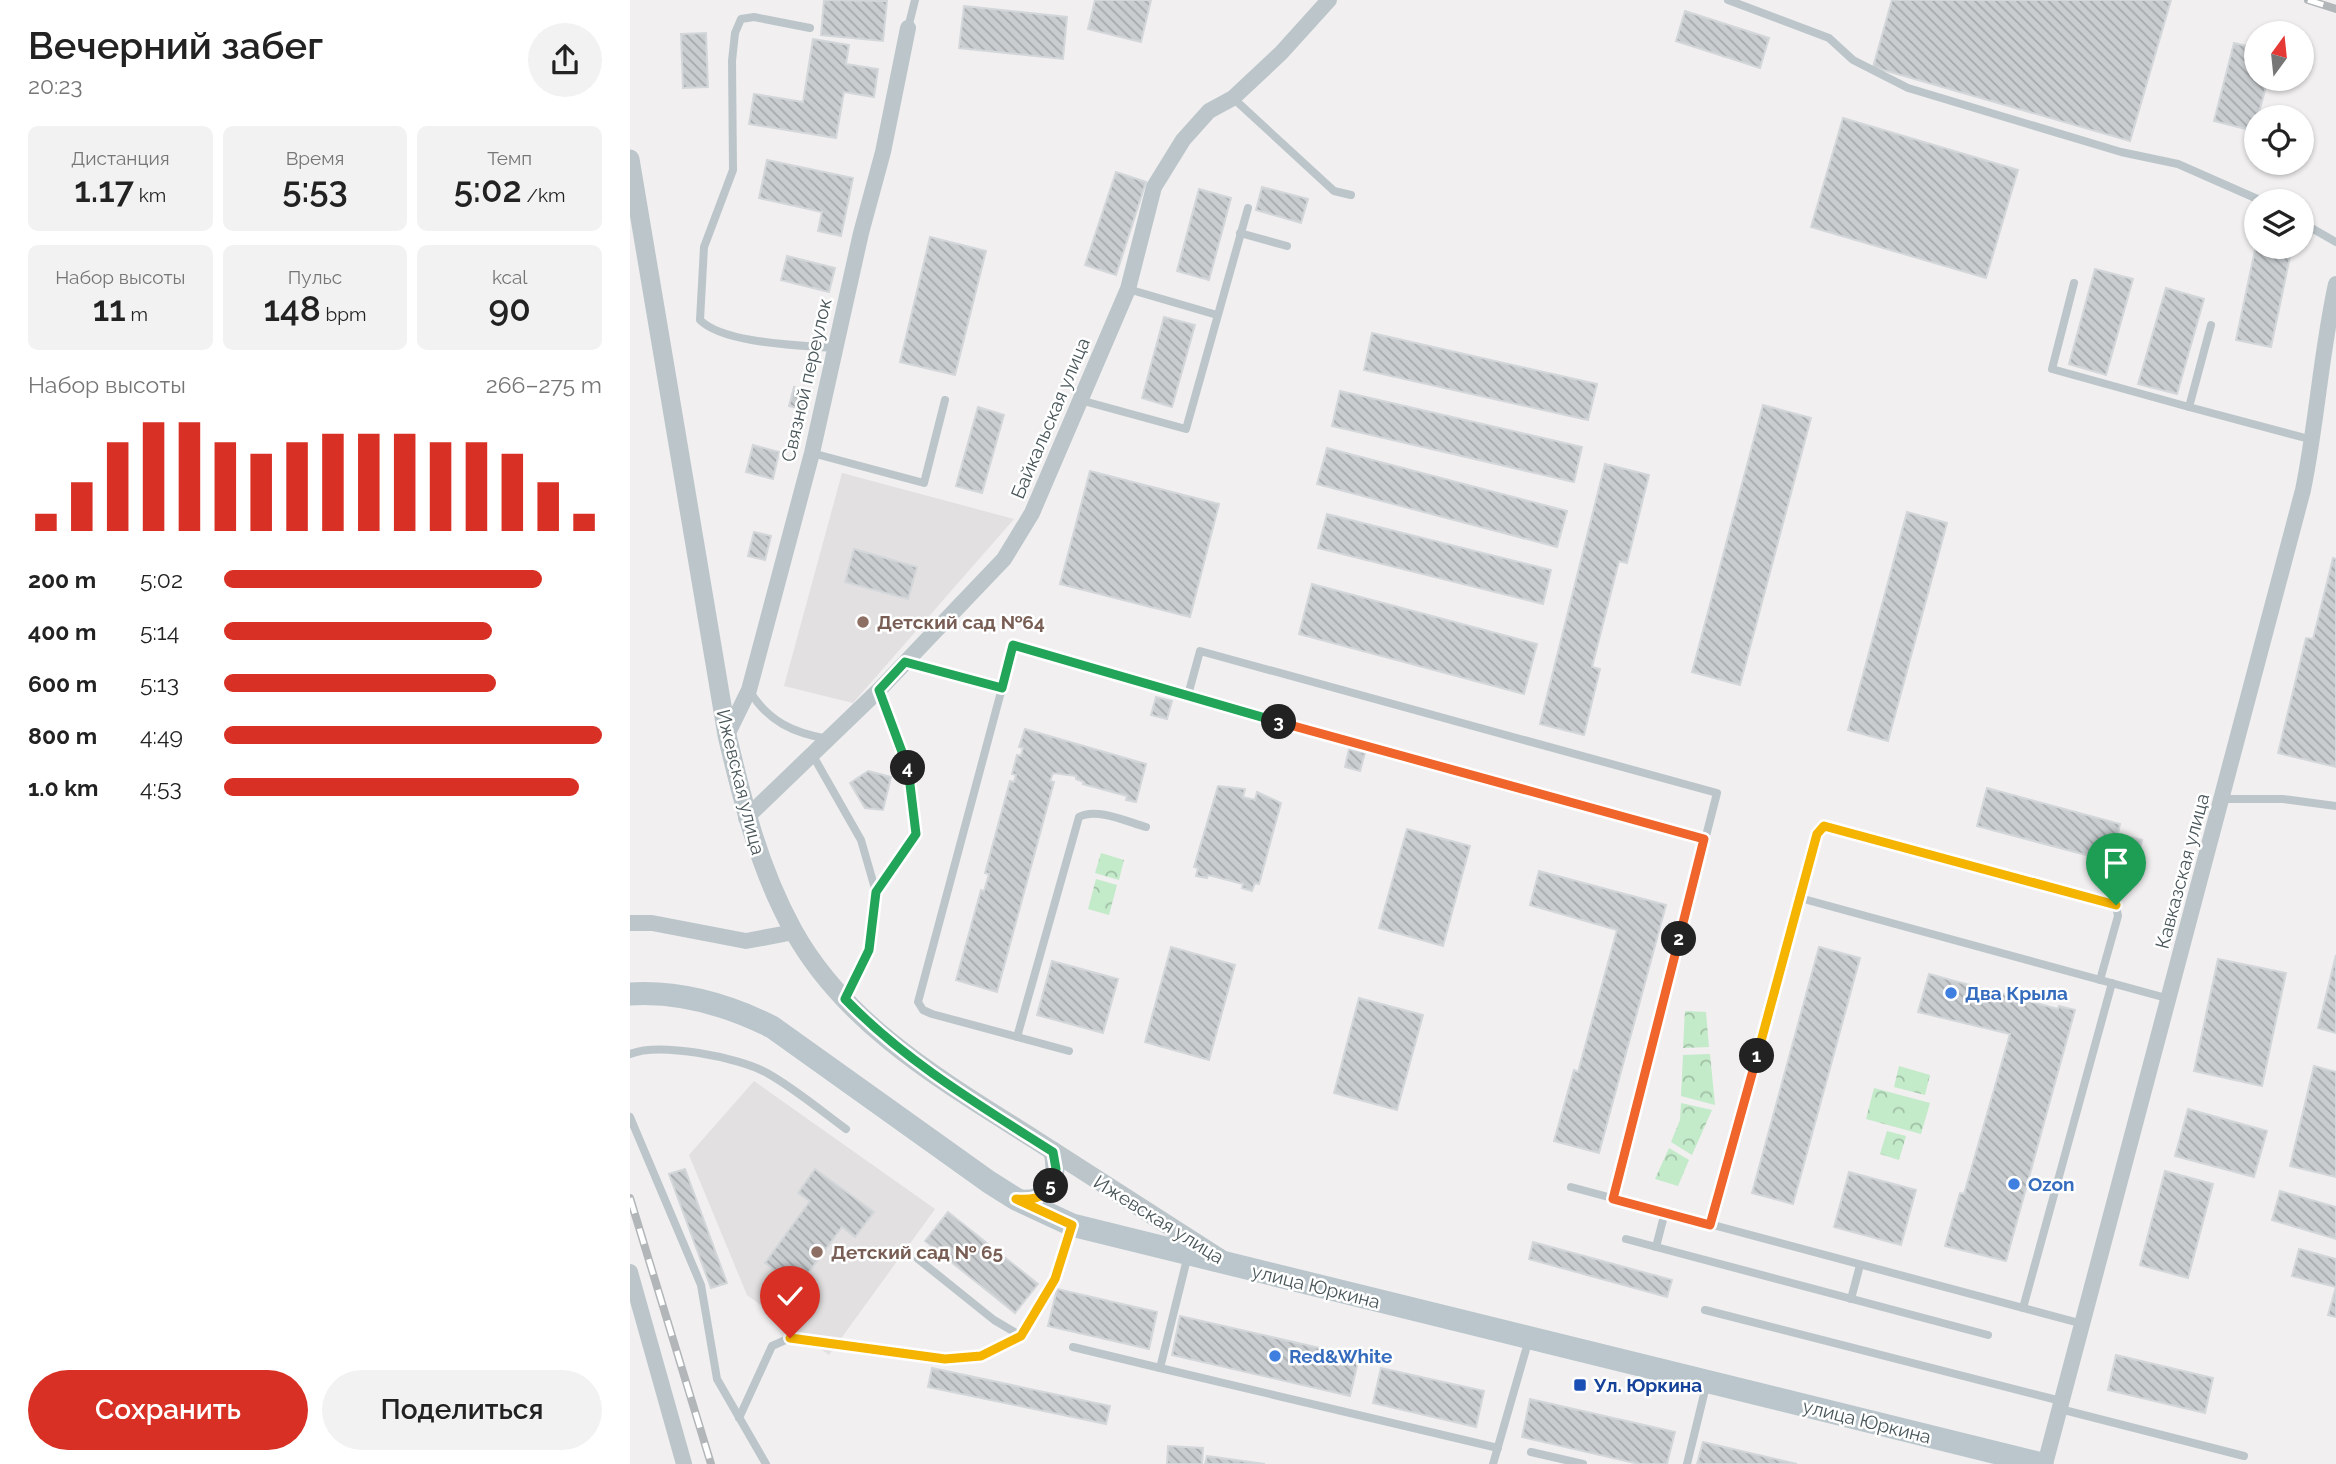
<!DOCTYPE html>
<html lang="ru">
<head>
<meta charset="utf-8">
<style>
	body { margin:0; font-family:Raleway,sans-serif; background:#f2f2f2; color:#222; height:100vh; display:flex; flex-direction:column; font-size:26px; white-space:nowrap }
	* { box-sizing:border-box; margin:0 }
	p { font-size:23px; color:#767676 }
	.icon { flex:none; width:38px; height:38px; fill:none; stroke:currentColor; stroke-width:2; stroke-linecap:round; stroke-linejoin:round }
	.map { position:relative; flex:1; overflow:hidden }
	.details { display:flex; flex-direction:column; background:#fff; width:630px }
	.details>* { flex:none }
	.needle { width:46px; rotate:15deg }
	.fabs { position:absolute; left:1614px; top:21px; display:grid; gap:14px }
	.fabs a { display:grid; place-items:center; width:70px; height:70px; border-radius:50%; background:#fff; box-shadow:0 2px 5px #0004; font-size:35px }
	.pin { position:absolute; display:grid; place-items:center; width:60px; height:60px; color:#fff; margin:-72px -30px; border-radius:50% 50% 50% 0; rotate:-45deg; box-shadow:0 0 7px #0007 }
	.pin .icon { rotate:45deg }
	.km { position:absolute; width:35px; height:35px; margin:-18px; border-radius:50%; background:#222; color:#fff; font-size:19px; line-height:35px; text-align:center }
	.round { display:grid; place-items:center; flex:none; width:74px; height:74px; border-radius:37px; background:#f2f2f2 }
	.summary { display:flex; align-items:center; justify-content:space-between; height:119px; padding:0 28px }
	h1 { font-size:38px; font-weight:600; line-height:52px }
	.figures { display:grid; grid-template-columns:repeat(3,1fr); gap:10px; height:119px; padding:7px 28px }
	.figures div { display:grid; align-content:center; border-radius:10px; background:#f2f2f2; text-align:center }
	.figures b { font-size:35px; font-weight:600 }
	.figures small { font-size:19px; font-weight:400 }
	.figures p { font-size:19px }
	.chart { height:196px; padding:14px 28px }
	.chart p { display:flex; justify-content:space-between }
	.chart svg { width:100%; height:126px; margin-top:7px; stroke:#d93025; stroke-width:6 }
	.action { display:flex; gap:14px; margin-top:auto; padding:14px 28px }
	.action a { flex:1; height:80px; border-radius:42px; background:#d93025; color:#fff; font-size:28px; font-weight:600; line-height:80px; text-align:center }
	.action a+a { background:#f2f2f2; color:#222 }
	ul { padding:0 28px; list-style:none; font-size:23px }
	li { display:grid; grid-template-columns:112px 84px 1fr; align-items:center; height:52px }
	li i { height:18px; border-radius:9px; background:#d93025 }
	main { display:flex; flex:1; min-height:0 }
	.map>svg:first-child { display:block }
	.education { fill:#e2e0e1 }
	.park { fill:url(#park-crowns) }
	.building { fill:url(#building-back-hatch); stroke:#d4d7da; stroke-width:2 }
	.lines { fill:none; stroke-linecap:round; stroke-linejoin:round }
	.service { stroke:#bcc6ca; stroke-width:8 }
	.minor { stroke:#bcc6ca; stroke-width:16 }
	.tertiary { stroke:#bcc6ca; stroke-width:19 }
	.secondary { stroke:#bac6cb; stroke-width:23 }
	.rail-casing { stroke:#b2b6b8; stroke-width:8 }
	.rail { stroke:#fff; stroke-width:5; stroke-dasharray:16; stroke-linecap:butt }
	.split-1-casing { stroke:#fff; stroke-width:14 }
	.split-2-casing { stroke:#fff; stroke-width:14 }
	.split-3-casing { stroke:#fff; stroke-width:14 }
	.split-4-casing { stroke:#fff; stroke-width:14 }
	.split-5-casing { stroke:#fff; stroke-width:14 }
	.split-6-casing { stroke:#fff; stroke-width:14 }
	.split-1 { stroke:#f5b400; stroke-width:9 }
	.split-2 { stroke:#f0652b; stroke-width:9 }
	.split-3 { stroke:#f0652b; stroke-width:9 }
	.split-4 { stroke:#22a559; stroke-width:9 }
	.split-5 { stroke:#22a559; stroke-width:9 }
	.split-6 { stroke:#f5b400; stroke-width:9 }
	.education-dot { fill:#8d6e63; stroke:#fff; stroke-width:2.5 }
	.shop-dot { fill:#3f7fe0; stroke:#fff; stroke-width:2.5 }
	.transit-dot { fill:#1a4fb4; stroke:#fff; stroke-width:2.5 }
	.labels { text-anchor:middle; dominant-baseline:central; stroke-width:5; stroke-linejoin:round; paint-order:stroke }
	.street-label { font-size:19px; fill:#49565a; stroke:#fff }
	.education-label { font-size:19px; font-weight:bold; fill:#785e54; stroke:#fff; text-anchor:start }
	.shop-label { font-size:19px; font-weight:bold; fill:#366cbe; stroke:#fff; text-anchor:start }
	.transit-label { font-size:19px; font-weight:bold; fill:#164399; stroke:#fff; text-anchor:start }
</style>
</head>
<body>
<main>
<section class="details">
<div class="summary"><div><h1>Вечерний забег</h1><p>20:23</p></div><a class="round"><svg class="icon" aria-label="share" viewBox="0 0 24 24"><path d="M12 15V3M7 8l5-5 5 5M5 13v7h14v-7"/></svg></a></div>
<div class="figures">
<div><p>Дистанция</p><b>1.17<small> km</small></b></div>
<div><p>Время</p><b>5:53</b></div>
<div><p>Темп</p><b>5:02<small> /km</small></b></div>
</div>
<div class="figures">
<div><p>Набор высоты</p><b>11<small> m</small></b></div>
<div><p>Пульс</p><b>148<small> bpm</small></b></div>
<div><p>kcal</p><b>90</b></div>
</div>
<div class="chart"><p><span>Набор высоты</span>266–275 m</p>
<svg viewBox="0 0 160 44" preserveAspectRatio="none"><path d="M5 44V38M15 44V27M25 44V13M35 44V6M45 44V6M55 44V13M65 44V17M75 44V13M85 44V10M95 44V10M105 44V10M115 44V13M125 44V13M135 44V17M145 44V27M155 44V38"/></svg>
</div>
<ul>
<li><b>200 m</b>5:02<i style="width:84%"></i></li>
<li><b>400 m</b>5:14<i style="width:71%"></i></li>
<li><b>600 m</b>5:13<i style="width:72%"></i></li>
<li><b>800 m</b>4:49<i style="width:100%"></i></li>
<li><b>1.0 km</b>4:53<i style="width:94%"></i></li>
</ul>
<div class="action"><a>Сохранить</a><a>Поделиться</a></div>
</section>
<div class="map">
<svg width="1706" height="1464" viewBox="0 0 1706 1464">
	<defs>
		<pattern id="park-crowns" width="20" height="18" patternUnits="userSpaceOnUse" patternTransform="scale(1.75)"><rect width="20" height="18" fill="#c3eac9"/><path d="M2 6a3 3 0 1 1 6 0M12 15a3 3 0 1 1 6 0" fill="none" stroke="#a0c0a6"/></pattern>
		<pattern id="building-back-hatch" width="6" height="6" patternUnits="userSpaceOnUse" patternTransform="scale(1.75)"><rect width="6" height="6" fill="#c9cdd0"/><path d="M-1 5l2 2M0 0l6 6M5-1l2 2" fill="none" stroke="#a5a9ac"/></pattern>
	</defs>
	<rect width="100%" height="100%" fill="#f1eff0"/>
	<g class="education">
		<polygon points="212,473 384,519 223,703 154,686"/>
		<polygon points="124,1081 305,1209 199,1355 117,1295 59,1155"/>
	</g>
	<g class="park">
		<polygon points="471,853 494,860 489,880 465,873"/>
		<polygon points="466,879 487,885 479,915 458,909"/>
		<polygon points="1055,1011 1076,1012 1079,1047 1053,1048"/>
		<polygon points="1080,1054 1085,1105 1051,1096 1053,1055"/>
		<polygon points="1269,1066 1300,1075 1295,1095 1264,1087"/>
		<polygon points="1244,1088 1300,1103 1291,1134 1236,1119"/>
		<polygon points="1051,1103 1082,1110 1062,1155 1041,1142 1050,1120"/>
		<polygon points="1257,1131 1276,1136 1269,1160 1250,1154"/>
		<polygon points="1039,1148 1059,1160 1048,1186 1025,1179"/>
	</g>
	<g class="building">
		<polygon points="194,0 257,1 253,41 191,35"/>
		<polygon points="465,0 521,0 511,42 458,29"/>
		<polygon points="1262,0 1541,0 1500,141 1243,67"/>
		<polygon points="334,6 437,17 433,59 329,48"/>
		<polygon points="1055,11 1139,38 1130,68 1046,41"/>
		<polygon points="76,33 78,87 53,88 51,34"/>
		<polygon points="183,39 219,45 216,64 248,69 244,97 214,92 206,138 119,124 124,94 173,102"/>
		<polygon points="1604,43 1626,48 1626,79 1638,79 1624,131 1584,121"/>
		<polygon points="1213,118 1388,170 1356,278 1181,227"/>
		<polygon points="137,160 223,178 211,236 188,231 192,212 129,198"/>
		<polygon points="486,172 516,182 486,275 455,265"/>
		<polygon points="632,187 678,199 671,223 626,210"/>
		<polygon points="569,189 601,198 579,280 547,271"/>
		<polygon points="300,237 356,251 325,375 270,362"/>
		<polygon points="1626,245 1662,247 1641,347 1606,340"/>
		<polygon points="157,256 205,268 199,292 151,280"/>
		<polygon points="1465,269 1503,279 1476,375 1439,364"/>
		<polygon points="1536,288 1574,299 1547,394 1508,384"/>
		<polygon points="534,317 565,325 542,407 512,398"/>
		<polygon points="742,333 967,384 958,420 734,370"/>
		<polygon points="164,387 180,391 175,410 159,406"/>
		<polygon points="710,391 952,447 944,482 702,426"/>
		<polygon points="1133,405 1181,418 1110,685 1062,672"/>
		<polygon points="348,407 374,415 352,493 326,486"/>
		<polygon points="123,445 149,452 143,479 116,472"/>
		<polygon points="697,448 937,511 927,547 687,484"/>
		<polygon points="975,464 1019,475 997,563 989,561 962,667 970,669 954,735 910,724"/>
		<polygon points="460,471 589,504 560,617 430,584"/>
		<polygon points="1277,512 1317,523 1258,741 1218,730"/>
		<polygon points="697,514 921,570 913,604 688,548"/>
		<polygon points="124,532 141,536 135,560 118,556"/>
		<polygon points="224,549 287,567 278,599 215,582"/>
		<polygon points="1703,558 1706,559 1706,767 1648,753 1676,638 1683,639"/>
		<polygon points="682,584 907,644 894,694 669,634"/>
		<polygon points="526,697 542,701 537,719 521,715"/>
		<polygon points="395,729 516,764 506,802 496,800 497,796 453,784 454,782 446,779 446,776 423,773 420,781 424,782 367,992 326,980 351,890 354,891 359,874 355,873 380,781 384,782 386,775 382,774 387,755 391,756 393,748 389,747"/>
		<polygon points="719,749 735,753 730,771 715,767"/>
		<polygon points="238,771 261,777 253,810 235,808 220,783"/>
		<polygon points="588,786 615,789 613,797 625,800 627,792 651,803 629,884 625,883 622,891 612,888 613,884 578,875 577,878 566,876 568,868 564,867"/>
		<polygon points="1357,788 1490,824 1488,834 1512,840 1505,868 1347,826"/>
		<polygon points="777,829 840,846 813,946 749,928"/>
		<polygon points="909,871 1036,905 969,1153 924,1141 944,1070 948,1072 987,930 900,905"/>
		<polygon points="541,947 605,965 579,1060 515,1042"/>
		<polygon points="1189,947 1230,958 1163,1204 1122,1193"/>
		<polygon points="1706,955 1706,1033 1688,1028"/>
		<polygon points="1588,959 1656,973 1632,1086 1564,1071"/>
		<polygon points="422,961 488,979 473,1033 407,1015"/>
		<polygon points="1299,974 1428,1009 1429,1006 1445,1010 1376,1261 1315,1246 1330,1193 1334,1194 1380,1034 1288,1012"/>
		<polygon points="729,998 793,1015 767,1110 704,1093"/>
		<polygon points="1684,1066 1706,1072 1706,1177 1660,1166"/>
		<polygon points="1558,1109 1637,1131 1624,1177 1545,1156"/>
		<polygon points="55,1169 97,1283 81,1288 39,1174"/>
		<polygon points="185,1169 244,1212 225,1237 212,1227 168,1287 135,1263 180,1201 168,1193"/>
		<polygon points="1535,1171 1583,1184 1558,1278 1510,1265"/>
		<polygon points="1219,1172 1286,1190 1271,1245 1204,1227"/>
		<polygon points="1650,1191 1706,1207 1706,1239 1642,1220"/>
		<polygon points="318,1212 408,1284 385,1313 295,1241"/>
		<polygon points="903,1242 1042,1280 1037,1297 899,1259"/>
		<polygon points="1669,1249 1706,1259 1706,1317 1698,1315 1706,1287 1662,1276"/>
		<polygon points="427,1289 527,1312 519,1349 418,1326"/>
		<polygon points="550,1316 729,1357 720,1396 542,1355"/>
		<polygon points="1486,1355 1583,1378 1575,1413 1478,1390"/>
		<polygon points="302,1368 480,1406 476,1424 298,1387"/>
		<polygon points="751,1368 854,1391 846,1427 743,1403"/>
		<polygon points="900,1399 1045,1432 1037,1464 1009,1464 892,1437"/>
		<polygon points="1073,1442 1167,1464 1067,1464"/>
		<polygon points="538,1446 573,1448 572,1464 537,1464"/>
		<polygon points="577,1456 635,1464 575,1464"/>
	</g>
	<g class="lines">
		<g class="service">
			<polyline points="1098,0 1199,38 1223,60 1278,88 1491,152 1548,164 1632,201"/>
			<path d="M 180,28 L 124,17 L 111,19 L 105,33 L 102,61 L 103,170 L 74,247 L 70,320 C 94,344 171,345 205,348"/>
			<polyline points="278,28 285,0"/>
			<polyline points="603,98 704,191 721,195"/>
			<polyline points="1671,222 1706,242"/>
			<polyline points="610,233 657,246"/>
			<polyline points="1444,283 1422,369 1559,407"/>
			<polyline points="498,289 587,315"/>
			<polyline points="1581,325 1559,407 1683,440"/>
			<polyline points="450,400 556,429 618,208"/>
			<polyline points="182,453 294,483 315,400"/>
			<polyline points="275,662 372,688 288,1002 293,1010 302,1014 439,1051"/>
			<polyline points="372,688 383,645 693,735 1074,839"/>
			<path d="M 119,690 C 138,722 164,733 198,739"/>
			<polyline points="558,695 570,651 1087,793 983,1199"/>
			<polyline points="182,754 231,840 246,892"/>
			<polyline points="1593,799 1653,799 1706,806"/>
			<polyline points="1170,898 1189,829 1203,827 1486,905 1488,916 1470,980"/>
			<polyline points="216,998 239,950 246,892 286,834 280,773 249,690"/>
			<path d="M 387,1037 L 449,817 C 466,807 498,822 516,827"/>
			<path d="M 0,1054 C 29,1042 109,1057 137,1073 C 164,1088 190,1110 216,1129"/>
			<polyline points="0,1117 71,1285 87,1379 136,1464"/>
			<polyline points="941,1187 1453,1324"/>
			<polyline points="1081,1225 1170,898 1540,999"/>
			<polyline points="996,1239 1358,1335"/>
			<polyline points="1026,1247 1035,1212"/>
			<polyline points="558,1255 530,1368 868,1448"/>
			<polyline points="288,1259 364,1320 391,1336 425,1279 442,1228"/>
			<polyline points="1221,1299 1230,1265"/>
			<polyline points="1393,1308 1482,983"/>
			<polyline points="1075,1310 1431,1401"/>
			<polyline points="443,1347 530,1368"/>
			<polyline points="1430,1409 1614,1456"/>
			<polyline points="109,1418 142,1346 160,1338 315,1359 351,1356 391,1336"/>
			<polyline points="901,1452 953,1464"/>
			<polyline points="863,1464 899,1339"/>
			<polyline points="1057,1464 1077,1382"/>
		</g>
		<g class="minor">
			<polyline points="97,735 119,690 182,453 231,233 253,152 278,28"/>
			<polyline points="116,818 249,690 374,559 402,513 498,289 524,187 553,140 579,111 603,98 651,53 699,0"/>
			<polyline points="0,923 22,923 116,941 164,932"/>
			<polyline points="0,1272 54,1464"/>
			<path d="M 1415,1464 L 1673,490 C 1687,422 1691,352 1706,284"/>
		</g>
		<g class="tertiary">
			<path d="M 0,159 L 97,735 C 113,803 129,868 163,930 C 216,1026 314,1082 404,1139 C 466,1179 529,1219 591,1259"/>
			<path d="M 386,1199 C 422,1202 429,1183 423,1151"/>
		</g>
		<path class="secondary" d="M 0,994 C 49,991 98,1005 142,1027 L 359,1182 L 386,1199 L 442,1225 L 1412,1464"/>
		<defs>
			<g id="rail">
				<polyline points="1678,0 1706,9"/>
				<polyline points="0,1198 81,1464"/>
			</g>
		</defs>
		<use href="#rail" class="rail-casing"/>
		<use href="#rail" class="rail"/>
	</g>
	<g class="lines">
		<defs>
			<polyline id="split-1" points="1127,1056 1187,834 1194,826 1486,905"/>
			<polyline id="split-2" points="1049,939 983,1199 1080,1225 1127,1056"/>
			<polyline id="split-3" points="649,722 1074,839 1049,939"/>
			<polyline id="split-4" points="278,768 249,690 275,662 372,688 383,645 649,722"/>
			<path id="split-5" d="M 278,768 L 286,834 L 246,892 L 239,950 L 215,999 C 276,1062 349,1105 423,1152 L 426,1169 L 421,1186"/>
			<path id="split-6" d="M 160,1338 L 315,1359 L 351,1356 L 391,1336 L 425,1279 L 442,1225 L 386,1199 C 401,1200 413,1199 421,1186"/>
		</defs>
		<use href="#split-1" class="split-1-casing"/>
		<use href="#split-2" class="split-2-casing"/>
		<use href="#split-3" class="split-3-casing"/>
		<use href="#split-4" class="split-4-casing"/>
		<use href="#split-5" class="split-5-casing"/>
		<use href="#split-6" class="split-6-casing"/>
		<use href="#split-1" class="split-1"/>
		<use href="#split-2" class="split-2"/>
		<use href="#split-3" class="split-3"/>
		<use href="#split-4" class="split-4"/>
		<use href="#split-5" class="split-5"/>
		<use href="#split-6" class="split-6"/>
	</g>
	<g class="education-dot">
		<circle cx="233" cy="622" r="7"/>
		<circle cx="187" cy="1252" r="7"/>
	</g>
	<g class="shop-dot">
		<circle cx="1321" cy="993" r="7"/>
		<circle cx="1384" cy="1184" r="7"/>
		<circle cx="645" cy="1356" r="7"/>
	</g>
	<rect class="transit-dot" x="943" y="1378" width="14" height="14" rx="3.5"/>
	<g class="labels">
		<g class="street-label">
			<text transform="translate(176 380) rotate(-77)">Связной переулок</text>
			<text transform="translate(420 418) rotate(-67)">Байкальская улица</text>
			<text transform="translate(111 782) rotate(76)">Ижевская улица</text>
			<text transform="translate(1552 871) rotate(-75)">Кавказская улица</text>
			<text transform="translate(529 1219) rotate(32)">Ижевская улица</text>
			<text transform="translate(686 1286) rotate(14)">улица Юркина</text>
			<text transform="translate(1237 1421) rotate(14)">улица Юркина</text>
		</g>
		<g class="education-label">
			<text x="247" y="622">Детский сад №64</text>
			<text x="201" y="1252">Детский сад № 65</text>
		</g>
		<g class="shop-label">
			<text x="1335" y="993">Два Крыла</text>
			<text x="1398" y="1184">Ozon</text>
			<text x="659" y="1356">Red&amp;White</text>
		</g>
		<g class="transit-label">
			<text x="964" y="1385">Ул. Юркина</text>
		</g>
	</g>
</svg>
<div class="fabs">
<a><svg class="needle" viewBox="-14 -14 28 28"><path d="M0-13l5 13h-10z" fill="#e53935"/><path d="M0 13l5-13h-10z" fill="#767676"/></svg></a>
<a><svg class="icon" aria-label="locate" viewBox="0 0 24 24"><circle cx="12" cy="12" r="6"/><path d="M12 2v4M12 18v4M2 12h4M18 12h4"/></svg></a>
<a><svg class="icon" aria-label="layers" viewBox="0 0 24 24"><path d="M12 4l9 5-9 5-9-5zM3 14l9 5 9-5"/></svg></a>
</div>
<div class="pin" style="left:1486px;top:905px;background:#1e9e55"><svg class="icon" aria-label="arrive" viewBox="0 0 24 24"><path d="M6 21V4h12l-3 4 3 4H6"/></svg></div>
<div class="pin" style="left:160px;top:1338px;background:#d93025"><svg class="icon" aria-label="check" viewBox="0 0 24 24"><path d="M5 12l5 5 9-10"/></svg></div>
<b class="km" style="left:1127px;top:1056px">1</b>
<b class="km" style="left:1049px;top:939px">2</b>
<b class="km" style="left:649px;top:722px">3</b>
<b class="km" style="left:278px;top:768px">4</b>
<b class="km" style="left:421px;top:1186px">5</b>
</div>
</main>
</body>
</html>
